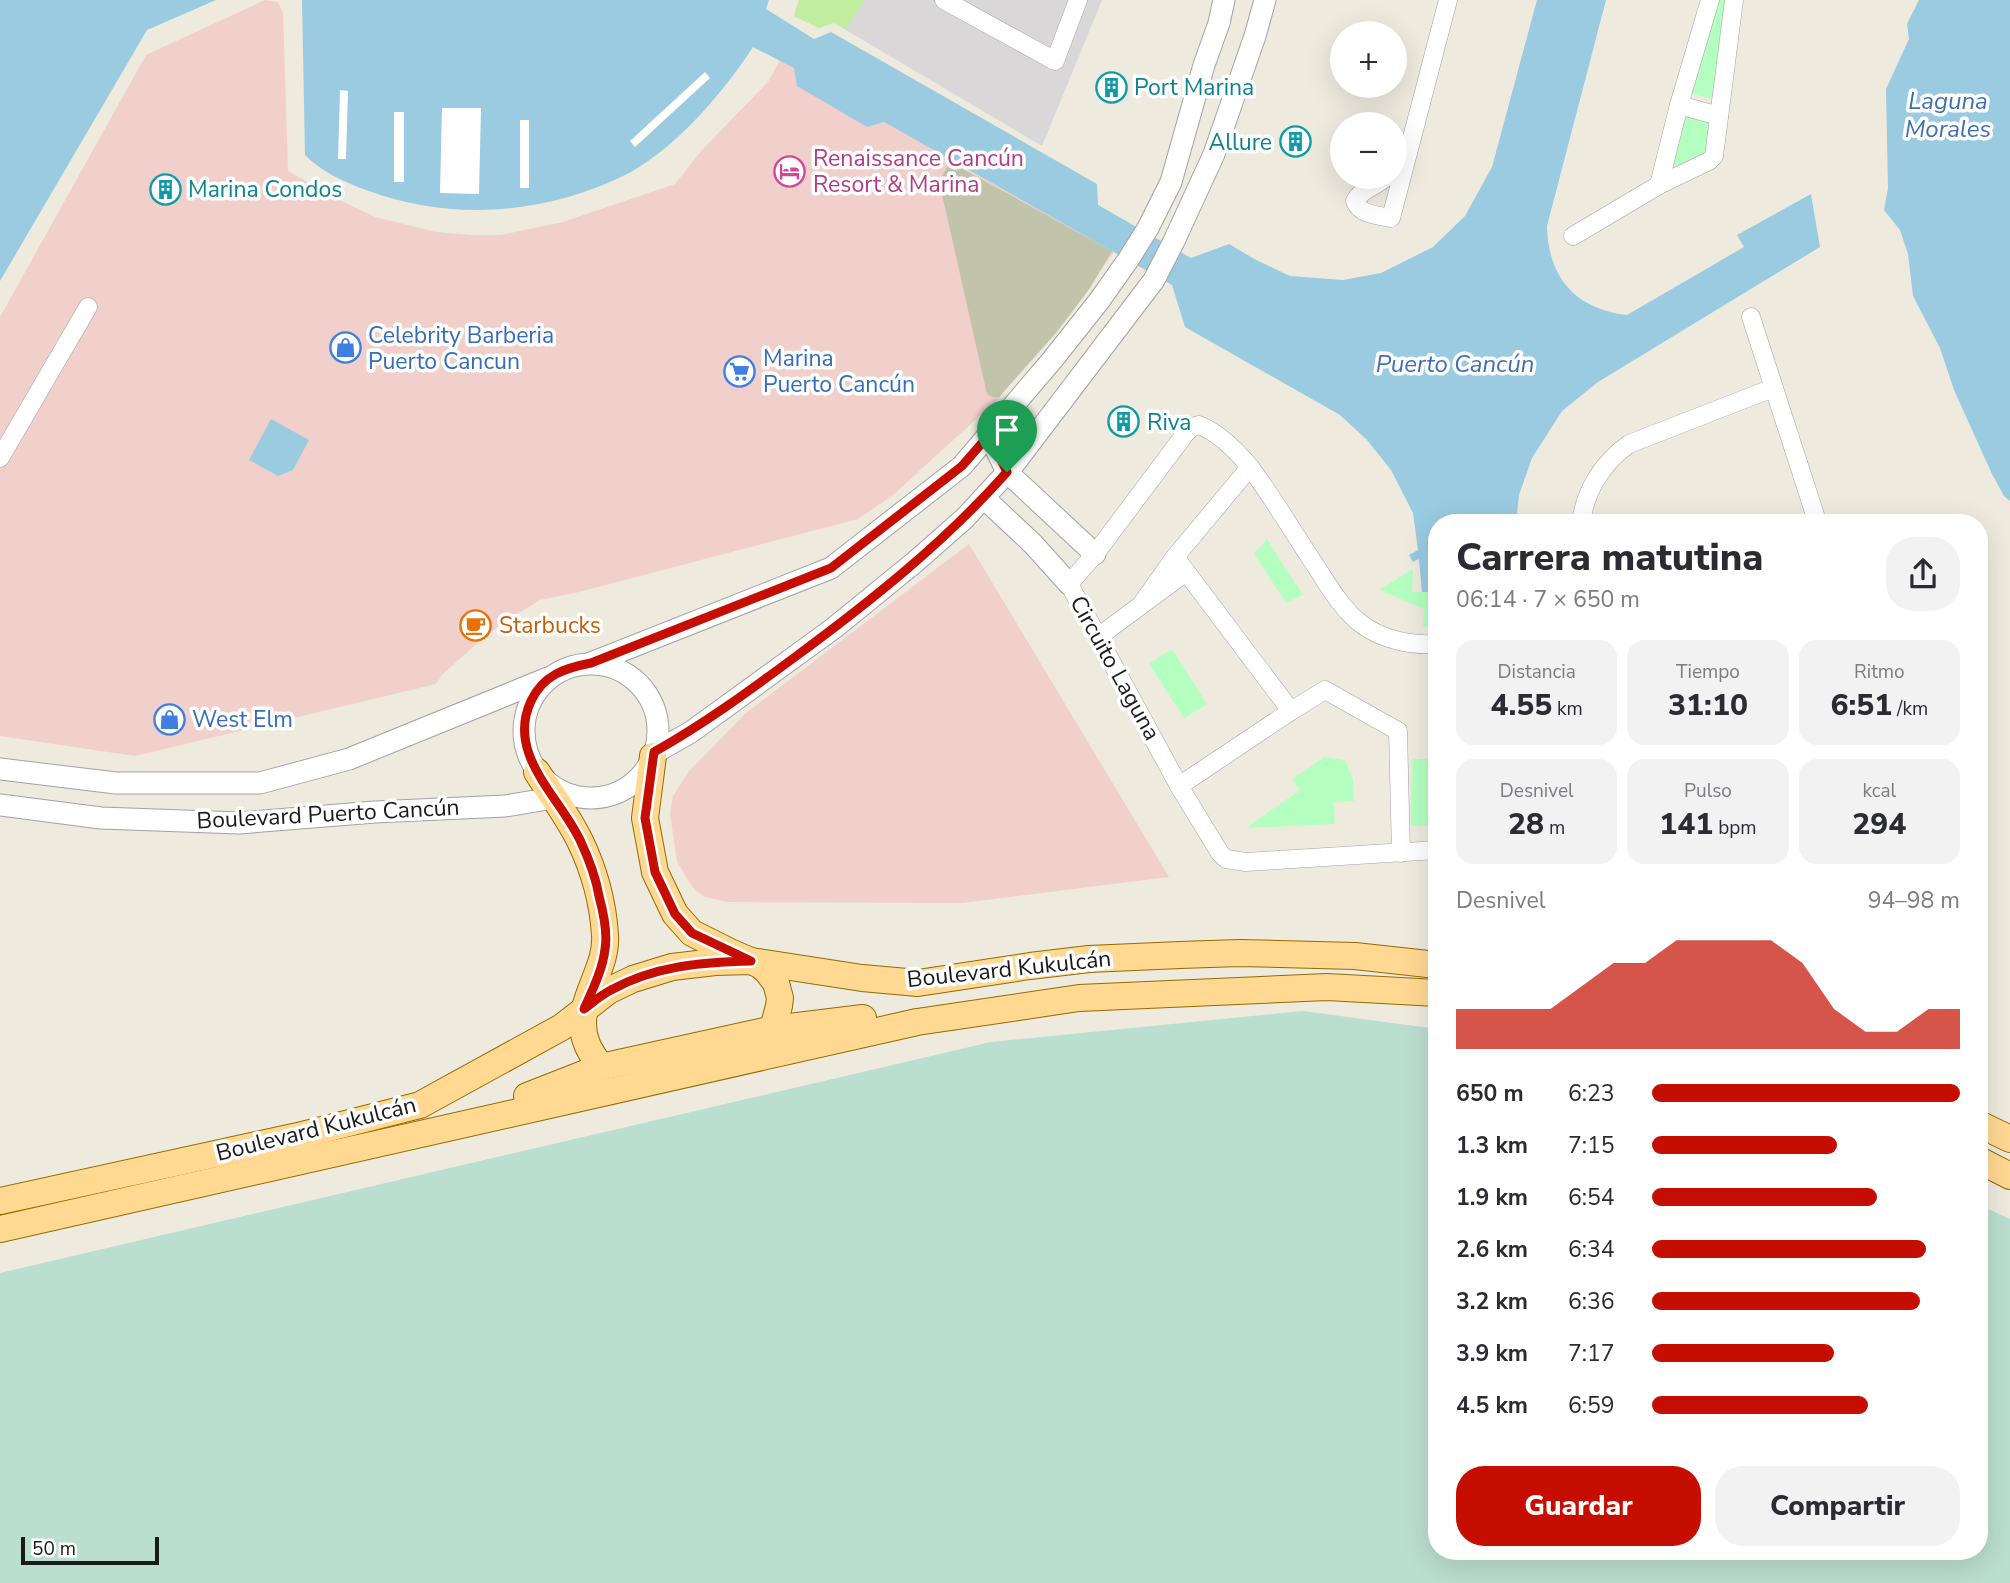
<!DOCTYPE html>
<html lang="es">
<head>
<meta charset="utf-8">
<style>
	body { margin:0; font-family:"Nunito Sans",sans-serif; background:#f2f2f3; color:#2b2b33; height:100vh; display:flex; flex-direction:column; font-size:26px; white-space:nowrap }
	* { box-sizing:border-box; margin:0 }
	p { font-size:23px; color:#7c7c81 }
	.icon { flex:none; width:38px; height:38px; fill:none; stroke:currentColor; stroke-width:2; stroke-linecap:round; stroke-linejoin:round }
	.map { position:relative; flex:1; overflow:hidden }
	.details { position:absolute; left:1428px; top:514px; width:560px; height:1046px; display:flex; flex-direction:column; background:#fff; border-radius:28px; box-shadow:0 7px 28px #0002 }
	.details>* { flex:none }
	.fabs { position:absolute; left:1330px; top:21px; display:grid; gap:14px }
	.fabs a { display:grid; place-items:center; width:77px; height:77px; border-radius:50%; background:#fff; box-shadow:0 7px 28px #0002; font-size:35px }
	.scale { position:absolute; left:21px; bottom:18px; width:138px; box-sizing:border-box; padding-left:7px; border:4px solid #1b1b1b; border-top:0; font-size:19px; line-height:24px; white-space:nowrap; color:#1b1b1b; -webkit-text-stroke:5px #fff; paint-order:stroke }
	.pin { position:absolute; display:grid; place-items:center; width:60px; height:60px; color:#fff; margin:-72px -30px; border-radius:50% 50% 50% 0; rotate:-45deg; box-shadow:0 0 7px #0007 }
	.pin .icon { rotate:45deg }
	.round { display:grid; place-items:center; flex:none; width:74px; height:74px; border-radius:28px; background:#f2f2f3 }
	.summary { display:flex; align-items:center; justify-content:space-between; height:119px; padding:0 28px }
	h1 { font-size:38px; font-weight:800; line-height:52px }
	.stats { display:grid; grid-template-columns:repeat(3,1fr); gap:10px; height:119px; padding:7px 28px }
	.stats div { display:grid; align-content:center; border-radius:18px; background:#f2f2f3; text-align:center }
	.stats b { font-size:30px; font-weight:800 }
	.stats small { font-size:19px; font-weight:400 }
	.stats p { font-size:19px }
	.chart { height:196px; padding:14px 28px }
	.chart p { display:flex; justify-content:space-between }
	.chart svg { width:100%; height:126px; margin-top:7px; fill:#c50e00; opacity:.7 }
	.cta { display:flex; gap:14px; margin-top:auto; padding:14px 28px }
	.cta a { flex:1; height:80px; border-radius:28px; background:#c50e00; color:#fff; font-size:28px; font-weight:800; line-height:80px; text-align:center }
	.cta a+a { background:#f2f2f3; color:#2b2b33 }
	ul { padding:0 28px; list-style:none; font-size:23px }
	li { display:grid; grid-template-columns:112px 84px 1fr; align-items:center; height:52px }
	li i { height:18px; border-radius:9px; background:#c50e00 }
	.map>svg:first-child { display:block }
	.residential { fill:#d9d7d7 }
	.commercial { fill:#f1cfcb }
	.construction { fill:#c1c3aa }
	.grass { fill:#c0ee9e }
	.wetland { fill:#baded0 }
	.park { fill:#b4ffc0 }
	.water { fill:#9acbe1 }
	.pier { fill:#fff }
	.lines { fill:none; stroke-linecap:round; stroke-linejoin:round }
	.minor-casing { stroke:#a2a2a2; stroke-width:19 }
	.tertiary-casing { stroke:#a2a2a2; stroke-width:23 }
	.primary-casing { stroke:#916c00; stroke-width:28 }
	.minor { stroke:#fff; stroke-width:18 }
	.tertiary { stroke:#fff; stroke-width:21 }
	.primary { stroke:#ffd892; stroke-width:26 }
	.route-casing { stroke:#fff; stroke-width:14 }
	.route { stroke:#c50e00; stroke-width:9 }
	.labels { text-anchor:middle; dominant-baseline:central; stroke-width:7; stroke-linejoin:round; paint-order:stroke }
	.culture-label { font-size:23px; fill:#0d838f; stroke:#fff; text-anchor:start }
	.hotel-label { font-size:23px; fill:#b23c85; stroke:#fff; text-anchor:start }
	.shop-label { font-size:23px; fill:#366cbe; stroke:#fff; text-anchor:start }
	.food-label { font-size:23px; fill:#c56008; stroke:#fff; text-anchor:start }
	.street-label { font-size:23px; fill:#1b1b1b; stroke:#fff }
	.water-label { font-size:24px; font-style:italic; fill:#3f70b2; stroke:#fff }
</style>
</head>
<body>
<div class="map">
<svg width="2010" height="1583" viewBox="0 0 2010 1583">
	<rect width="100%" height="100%" fill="#eeeade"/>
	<polygon class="residential" points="799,0 1102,0 1042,146 834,23 819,28 794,16"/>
	<g class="commercial">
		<polygon points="265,0 278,2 283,13 288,171 327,194 375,217 436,232 471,235 501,235 563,222 675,184 703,149 768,82 780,60 794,68 867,127 884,122 1114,252 1066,319 995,402 893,495 858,519 579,592 540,600 506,621 483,638 443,674 436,684 135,756 0,736 0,317 146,55"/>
		<polygon points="969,544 1169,877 962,903 728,902 705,897 696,891 690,884 677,861 670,814 673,796 690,770 746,713"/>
	</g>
	<polygon class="construction" points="950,162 1112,251 1090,288 1056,333 999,397 992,397 987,394 939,181"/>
	<polygon class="grass" points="799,0 864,0 846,29 833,23 819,28 794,16"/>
	<polygon class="wetland" points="1303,1011 1437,1029 1437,1552 1979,1552 1979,1205 2010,1219 2010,1583 0,1583 0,1273 991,1042"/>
	<g class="park">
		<polygon points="1712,0 1726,0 1714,99 1687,93"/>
		<polygon points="1685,115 1710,123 1709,153 1679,168 1671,164"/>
		<polygon points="1267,539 1303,595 1286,603 1254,554"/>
		<polygon points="1413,569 1412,592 1437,592 1437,627 1423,627 1424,609 1379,590"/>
		<polygon points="1172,649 1207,704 1184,718 1149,664"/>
		<polygon points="1431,662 1437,662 1437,825 1411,826 1412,759 1436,759"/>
		<polygon points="1325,757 1345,760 1353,779 1354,801 1334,802 1335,824 1246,828 1300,790 1292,779"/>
	</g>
	<g class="water">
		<polygon points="0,0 216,0 147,30 0,281"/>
		<path d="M 302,0 L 769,0 L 766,9 L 814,39 L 831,32 L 1097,184 L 1098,205 L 1191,258 L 1229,244 L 1256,260 L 1290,276 L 1343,280 L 1381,273 L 1433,247 L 1465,216 L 1492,167 L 1537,0 L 1606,0 L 1547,226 C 1548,277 1575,309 1627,315 L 1744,247 L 1737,235 L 1811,194 L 1820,247 L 1598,382 L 1562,411 L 1532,458 L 1519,495 L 1516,523 L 1437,523 L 1437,592 L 1422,592 L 1419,559 L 1413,562 L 1409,555 L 1418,550 L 1413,513 L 1391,470 L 1367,440 L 1340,415 L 1185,327 L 1172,285 L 884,122 L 867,127 L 797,86 L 794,68 L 753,47 C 724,92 675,149 627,174 C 548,214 452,222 369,191 C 346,183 323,173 305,155 Z"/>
		<polygon points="1919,0 2010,0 2010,501 2004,496 1992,474 1954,390 1940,348 1913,296 1908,254 1900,230 1884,210 1888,188 1886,89 1909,39 1907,24"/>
		<polygon points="271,419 309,440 293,470 278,476 249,460"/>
	</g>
	<g class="pier">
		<polygon points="705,72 710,78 635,147 630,141"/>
		<polygon points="340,90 348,91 346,159 338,159"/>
		<polygon points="442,108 481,108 479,194 440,193"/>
		<rect x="394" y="112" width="10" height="70"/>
		<rect x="520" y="120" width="9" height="68"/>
	</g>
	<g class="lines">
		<defs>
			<g id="minor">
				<polyline points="944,0 1055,61 1078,0"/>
				<polyline points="1679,105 1719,116"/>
				<path d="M 1386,177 C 1376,187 1361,189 1355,201 C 1360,215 1377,215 1391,218 L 1448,0"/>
				<polyline points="1659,185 1679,105 1710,0"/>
				<polyline points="1573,236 1659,185 1709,161 1714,156 1734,0"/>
				<polyline points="1751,317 1816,518"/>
				<polyline points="0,458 88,307"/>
				<path d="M 1581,523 C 1585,491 1602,463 1629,444 L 1773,388"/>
				<polyline points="1175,557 1291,711"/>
				<polyline points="1143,602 1175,557 1250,467"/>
				<polyline points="1098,637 1186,572"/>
				<path d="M 1437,644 C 1411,646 1380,639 1360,623 C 1340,607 1327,583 1313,562 C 1292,530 1273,498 1250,467 C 1236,450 1219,433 1199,425 L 1192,427 L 1185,434 L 1095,554 L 1069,584 L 1179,786 L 1220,853 L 1226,859 L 1246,862 L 1437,850"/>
				<polyline points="1179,786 1291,711 1325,690 1398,731 1401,853"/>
			</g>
			<g id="tertiary">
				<polyline points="989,435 1007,472 1095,554"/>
				<polyline points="984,498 1033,544 1069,584"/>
				<polyline points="591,663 831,568 962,466 1053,359 1099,301 1128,260 1148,228 1171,182 1204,65 1219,23 1224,0"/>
				<circle cx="591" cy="731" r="67"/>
				<polyline points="654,753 691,732 834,628 915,562 965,518 1011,468 1154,280 1174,241 1214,154 1255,36 1265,0"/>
				<polyline points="0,769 116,783 260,783 349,759 548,678"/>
				<polyline points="0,805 101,818 239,823 375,812 505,806 571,795"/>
			</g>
			<g id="primary">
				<polyline points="653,756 645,818 655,872 675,914 692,933 730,952 760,965 767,971 776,983 780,998 779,1006 773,1029"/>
				<path d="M 537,772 C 551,794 569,818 580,841 C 594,870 603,903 605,935 C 608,972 571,1006 587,1044 C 590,1052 596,1060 601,1067"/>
				<polyline points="527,1096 601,1067 773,1029 863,1018"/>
				<polyline points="1979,1124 2010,1139"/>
				<polyline points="1979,1160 2010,1176"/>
				<polyline points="0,1201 298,1136 420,1105 562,1027 608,991 633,979 672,967 715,962 751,961 862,978 918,983 1030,966 1089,959 1180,955 1240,953 1355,956 1437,965"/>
				<polyline points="0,1229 917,1022 1079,998 1327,987 1437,993"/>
			</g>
		</defs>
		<use href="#minor" class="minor-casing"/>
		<use href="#tertiary" class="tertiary-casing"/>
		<use href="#primary" class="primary-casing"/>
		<use href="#minor" class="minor"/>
		<use href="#tertiary" class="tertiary"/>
		<use href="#primary" class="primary"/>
	</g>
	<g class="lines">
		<defs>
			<path id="route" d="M 989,435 L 1007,472 C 945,542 871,601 795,657 C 749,691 704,724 654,752 L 645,818 L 655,872 L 675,914 L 692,933 L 751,961 C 702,962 654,966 611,990 C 601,995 592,1003 584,1009 C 592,991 603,969 605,949 C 608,933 603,911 599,896 C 596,878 588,857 580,840 C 559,796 506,754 531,701 C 543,675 565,668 591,663 L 831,568 L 962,466 Z"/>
		</defs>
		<use href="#route" class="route-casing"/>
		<use href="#route" class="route"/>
	</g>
	<defs>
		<symbol id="building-ring" viewBox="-11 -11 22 22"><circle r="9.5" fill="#fff" stroke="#0f9aa8" stroke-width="1.5"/><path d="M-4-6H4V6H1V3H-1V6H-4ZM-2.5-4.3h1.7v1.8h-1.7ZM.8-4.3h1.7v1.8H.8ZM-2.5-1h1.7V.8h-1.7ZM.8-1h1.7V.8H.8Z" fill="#0f9aa8"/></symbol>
		<symbol id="hotel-ring" viewBox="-11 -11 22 22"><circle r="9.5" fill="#fff" stroke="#d1479c" stroke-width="1.5"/><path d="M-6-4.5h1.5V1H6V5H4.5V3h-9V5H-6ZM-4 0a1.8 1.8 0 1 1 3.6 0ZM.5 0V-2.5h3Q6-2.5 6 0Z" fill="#d1479c"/></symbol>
		<symbol id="shop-ring" viewBox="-11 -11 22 22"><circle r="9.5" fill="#fff" stroke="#3f7fe0" stroke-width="1.5"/><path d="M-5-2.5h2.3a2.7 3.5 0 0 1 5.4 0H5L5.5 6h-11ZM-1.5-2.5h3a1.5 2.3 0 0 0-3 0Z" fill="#3f7fe0"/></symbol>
		<symbol id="supermarket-ring" viewBox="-11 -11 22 22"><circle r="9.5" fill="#fff" stroke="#3f7fe0" stroke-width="1.5"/><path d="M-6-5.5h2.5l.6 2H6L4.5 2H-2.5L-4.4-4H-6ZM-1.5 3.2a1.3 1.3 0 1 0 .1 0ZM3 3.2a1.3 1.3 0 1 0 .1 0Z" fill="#3f7fe0"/></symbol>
		<symbol id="cafe-ring" viewBox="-11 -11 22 22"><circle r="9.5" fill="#fff" stroke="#e8710a" stroke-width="1.5"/><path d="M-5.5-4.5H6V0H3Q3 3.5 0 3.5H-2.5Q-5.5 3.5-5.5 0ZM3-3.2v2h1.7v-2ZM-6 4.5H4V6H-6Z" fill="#e8710a"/></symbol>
	</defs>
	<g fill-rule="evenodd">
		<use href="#building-ring" x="1094" y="70" width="35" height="35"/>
		<use href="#building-ring" x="1278" y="124" width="35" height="35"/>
		<use href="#hotel-ring" x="772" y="154" width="35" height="35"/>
		<use href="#building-ring" x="148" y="172" width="35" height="35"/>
		<use href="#shop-ring" x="328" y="330" width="35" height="35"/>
		<use href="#supermarket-ring" x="722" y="354" width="35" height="35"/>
		<use href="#building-ring" x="1106" y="404" width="35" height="35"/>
		<use href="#cafe-ring" x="458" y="608" width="35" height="35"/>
		<use href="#shop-ring" x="152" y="702" width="35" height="35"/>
	</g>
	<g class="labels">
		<g class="culture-label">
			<text x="1134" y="87">Port Marina</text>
			<text x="1272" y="142" text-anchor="end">Allure</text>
			<text x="188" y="189">Marina Condos</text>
			<text x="1147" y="422">Riva</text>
		</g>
		<g class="hotel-label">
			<text x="813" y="158">Renaissance Cancún<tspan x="813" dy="26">Resort &amp; Marina</tspan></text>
		</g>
		<g class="shop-label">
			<text x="368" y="335">Celebrity Barberia<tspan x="368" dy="26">Puerto Cancun</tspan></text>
			<text x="763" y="358">Marina<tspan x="763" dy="26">Puerto Cancún</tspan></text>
			<text x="192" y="719">West Elm</text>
		</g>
		<g class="food-label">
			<text x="499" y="625">Starbucks</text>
		</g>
		<g class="street-label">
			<text transform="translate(1115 668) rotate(61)">Circuito Laguna</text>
			<text transform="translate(328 814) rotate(-3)">Boulevard Puerto Cancún</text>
			<text transform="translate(1009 969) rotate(-6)">Boulevard Kukulcán</text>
			<text transform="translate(316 1129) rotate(-14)">Boulevard Kukulcán</text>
		</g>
		<g class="water-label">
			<text x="1948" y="101">Laguna<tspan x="1948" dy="28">Morales</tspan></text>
			<text x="1455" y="364">Puerto Cancún</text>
		</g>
	</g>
</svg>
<div class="fabs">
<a>+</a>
<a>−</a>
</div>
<div class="scale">50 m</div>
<div class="pin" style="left:1007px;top:472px;background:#1e9e55"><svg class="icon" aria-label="arrive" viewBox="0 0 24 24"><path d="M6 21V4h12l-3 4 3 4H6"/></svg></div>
<section class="details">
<div class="summary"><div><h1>Carrera matutina</h1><p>06:14 · 7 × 650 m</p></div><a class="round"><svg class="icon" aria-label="share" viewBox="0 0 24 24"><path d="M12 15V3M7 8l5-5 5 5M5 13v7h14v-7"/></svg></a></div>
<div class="stats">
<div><p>Distancia</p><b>4.55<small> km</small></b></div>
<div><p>Tiempo</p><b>31:10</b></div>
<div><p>Ritmo</p><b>6:51<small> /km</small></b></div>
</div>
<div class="stats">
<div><p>Desnivel</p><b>28<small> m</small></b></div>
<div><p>Pulso</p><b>141<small> bpm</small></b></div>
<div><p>kcal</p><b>294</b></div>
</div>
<div class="chart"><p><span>Desnivel</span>94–98 m</p>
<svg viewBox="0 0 160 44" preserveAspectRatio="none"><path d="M0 44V30L10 30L20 30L30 30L40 22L50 14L60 14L70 6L80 6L90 6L100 6L110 14L120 30L130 38L140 38L150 30L160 30V44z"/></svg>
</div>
<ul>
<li><b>650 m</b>6:23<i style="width:100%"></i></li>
<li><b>1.3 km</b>7:15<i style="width:60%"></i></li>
<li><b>1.9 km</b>6:54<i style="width:73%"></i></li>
<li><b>2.6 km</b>6:34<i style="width:89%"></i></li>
<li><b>3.2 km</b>6:36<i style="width:87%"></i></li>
<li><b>3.9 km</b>7:17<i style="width:59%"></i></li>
<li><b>4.5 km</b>6:59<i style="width:70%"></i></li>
</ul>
<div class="cta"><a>Guardar</a><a>Compartir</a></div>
</section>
</div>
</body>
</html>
